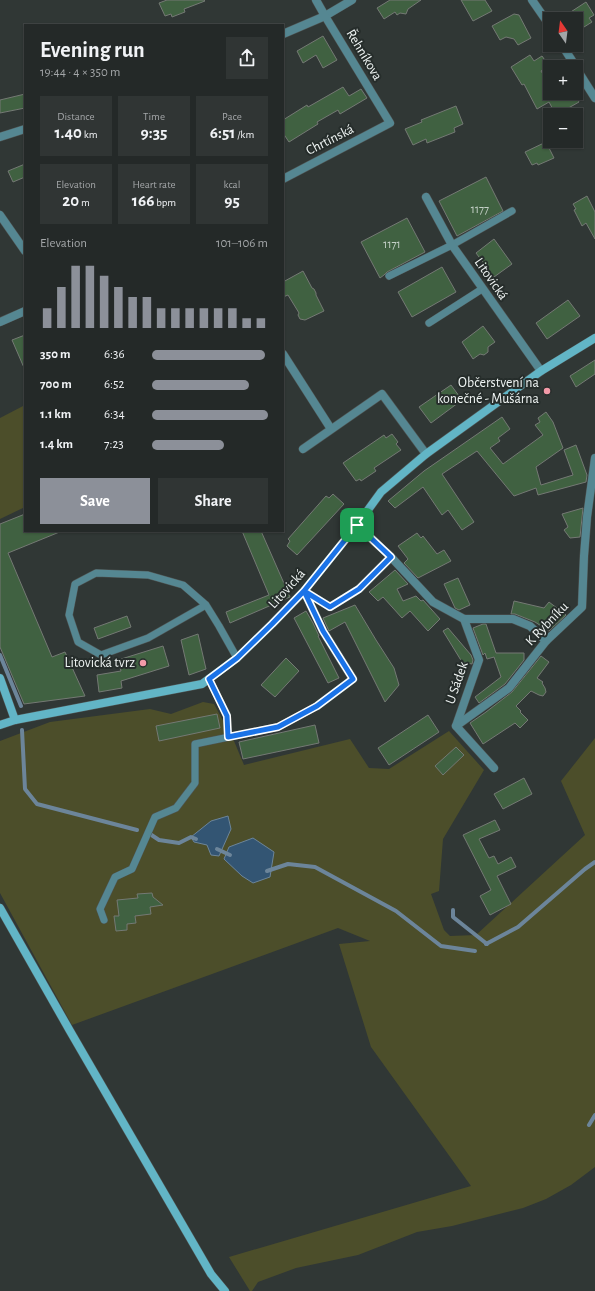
<!DOCTYPE html>
<html lang="en">
<head>
<meta charset="utf-8">
<style>
	body { margin:0; font-family:"Alegreya Sans",sans-serif; background:#303534; color:#f1f3f6; height:100vh; display:flex; flex-direction:column; font-size:15px; white-space:nowrap }
	* { box-sizing:border-box; margin:0 }
	p { font-size:13px; color:#a3a6a8 }
	.icon { flex:none; width:22px; height:22px; fill:none; stroke:currentColor; stroke-width:2; stroke-linecap:round; stroke-linejoin:round }
	.map { position:relative; flex:1; overflow:hidden }
	.panel { position:absolute; left:24px; top:24px; width:260px; height:508px; display:flex; flex-direction:column; background:#242928; border-radius:0px; box-shadow:0 1px 3px #0004,0 0 0 1px #414545 }
	.panel>* { flex:none }
	.needle { width:26px; rotate:346deg }
	.controls { position:absolute; left:543px; top:12px; display:grid; gap:8px }
	.controls a { display:grid; place-items:center; width:40px; height:40px; border-radius:0px; background:#242928; box-shadow:0 1px 3px #0004,0 0 0 1px #414545; font-size:20px }
	.pin { position:absolute; display:grid; place-items:center; width:34px; height:34px; color:#fff; margin:-17px; border-radius:8px; box-shadow:0 2px 6px #0006 }
	.round { display:grid; place-items:center; flex:none; width:42px; height:42px; border-radius:0px; background:#303534 }
	.overview { display:flex; align-items:center; justify-content:space-between; height:68px; padding:0 16px }
	h1 { font-size:22px; font-weight:700; line-height:30px }
	.metrics { display:grid; grid-template-columns:repeat(3,1fr); gap:6px; height:68px; padding:4px 16px }
	.metrics div { display:grid; align-content:center; border-radius:0px; background:#303534; text-align:center }
	.metrics b { font-size:17px; font-weight:700 }
	.metrics small { font-size:11px; font-weight:400 }
	.metrics p { font-size:11px }
	.chart { height:112px; padding:8px 16px }
	.chart p { display:flex; justify-content:space-between }
	.chart svg { width:100%; height:72px; margin-top:4px; stroke:#8c9099; stroke-width:6 }
	.primary-button { display:flex; gap:8px; margin-top:auto; padding:8px 16px }
	.primary-button a { flex:1; height:46px; border-radius:0px; background:#8c9099; color:#fff; font-size:16px; font-weight:700; line-height:46px; text-align:center }
	.primary-button a+a { background:#303534; color:#f1f3f6 }
	ul { padding:0 16px; list-style:none; font-size:13px }
	li { display:grid; grid-template-columns:64px 48px 1fr; align-items:center; height:30px }
	li i { height:10px; border-radius:5px; background:#8c9099 }
	.map>svg:first-child { display:block }
	.green { fill:#4c4e2a }
	.water { fill:#335573; stroke:#6c859a }
	.lines { fill:none; stroke-linecap:round; stroke-linejoin:round }
	.stream { stroke:#6c859a; stroke-width:4 }
	.building { fill:#406141; stroke:#747974 }
	.lane-casing { stroke:#4f5554; stroke-width:8 }
	.street-casing { stroke:#4f5554; stroke-width:9 }
	.secondary-casing { stroke:#4f5554; stroke-width:9 }
	.lane { stroke:#558792; stroke-width:7 }
	.street { stroke:#558792; stroke-width:8 }
	.secondary { stroke:#62b5c6; stroke-width:8 }
	.route-casing { stroke:#fff; stroke-width:8 }
	.route { stroke:#1a73e8; stroke-width:5 }
	.poi-dot { fill:#f39aa8; stroke:#262d2b; stroke-width:1.5 }
	.labels { text-anchor:middle; dominant-baseline:central; stroke-width:4; stroke-linejoin:round; paint-order:stroke }
	.number-label { font-size:12px; fill:#c4d0c7 }
	.street-label { font-size:14px; fill:#f0f5f4; stroke:#262d2b }
	.poi-label { font-size:14px; fill:#f0f5f4; stroke:#262d2b; text-anchor:end }
</style>
</head>
<body>
<div class="map">
<svg width="595" height="1291" viewBox="0 0 595 1291">
	<rect width="100%" height="100%" fill="#303735"/>
	<g class="green">
		<polygon points="25,405 25,507 0,519 0,418"/>
		<polygon points="203,702 214,704 234,741 244,765 350,739 369,768 389,769 449,731 484,770 443,839 439,891 431,894 444,930 450,936 476,935 585,835 561,781 595,738 595,1167 571,1185 546,1199 523,1208 452,1226 417,1232 358,1255 296,1268 258,1282 252,1291 250,1291 229,1257 471,1186 371,1047 339,944 370,941 338,928 72,1025 0,893 0,741 50,722 150,709 171,714"/>
	</g>
	<g class="water">
		<polygon points="228,816 231,829 219,856 211,855 207,845 194,842 191,837 211,821"/>
		<polygon points="253,838 274,852 270,877 253,883 242,876 224,859 229,847"/>
	</g>
	<g class="lines">
		<g class="stream">
			<polyline points="0,655 21,706"/>
			<polyline points="22,730 25,789 37,804 137,830"/>
			<polyline points="150,834 159,840 179,843 191,837 196,839"/>
			<polyline points="217,849 230,855"/>
			<polyline points="267,871 288,864 315,867 396,911 441,946 475,951"/>
			<polyline points="453,910 453,917 487,944"/>
			<polyline points="486,944 518,927 585,869 595,862"/>
			<polyline points="589,1125 595,1115"/>
		</g>
	</g>
	<g class="building">
		<polygon points="167,0 204,0 205,1 184,9 185,12 172,17 171,14 165,16 159,3"/>
		<polygon points="390,0 421,0 408,9 406,14 400,13 397,15 395,12 384,19 377,8"/>
		<polygon points="461,0 485,0 492,11 473,21"/>
		<polygon points="586,2 594,15 589,18 592,22 576,32 576,19 560,19"/>
		<polygon points="514,14 519,15 531,38 518,45 514,39 506,37 500,40 492,26"/>
		<polygon points="323,36 337,60 323,68 316,55 303,63 297,51"/>
		<polygon points="530,55 534,61 542,56 549,66 541,71 550,86 550,93 574,93 579,102 556,115 549,102 537,109 524,84 522,85 511,67"/>
		<polygon points="343,87 349,96 361,89 367,98 340,114 338,110 317,122 318,124 289,142 283,133 283,120 307,105 308,107"/>
		<polygon points="25,94 25,108 0,113 0,100"/>
		<polygon points="456,106 463,124 454,128 455,132 427,143 426,139 413,145 405,129 422,122 421,120"/>
		<polygon points="546,142 554,158 538,165 537,163 532,165 525,152"/>
		<polygon points="25,164 25,177 13,182 8,171"/>
		<polygon points="486,177 503,211 457,236 439,201"/>
		<polygon points="587,196 595,212 595,239 586,223 582,226 574,210 576,209 573,204"/>
		<polygon points="407,218 425,252 387,272 384,275 380,278 361,242"/>
		<polygon points="494,239 512,264 494,277 476,253"/>
		<polygon points="442,267 456,292 412,317 398,292"/>
		<polygon points="303,271 312,288 314,289 316,293 316,295 324,311 305,320 300,319 298,315 299,313 288,295 283,297 283,282"/>
		<polygon points="568,300 580,316 547,339 536,323"/>
		<polygon points="483,326 495,342 488,347 488,352 484,355 480,354 473,359 462,342"/>
		<polygon points="25,335 25,370 12,340"/>
		<polygon points="595,360 595,374 576,387 570,376"/>
		<polygon points="451,385 462,400 431,423 419,407"/>
		<polygon points="546,412 553,422 563,448 536,467 541,485 573,475 564,450 576,445 587,475 586,482 538,495 536,488 514,496 477,451 442,474 474,522 462,530 448,510 442,515 423,487 395,508 388,501 424,471 502,417 510,429 498,438 500,441 490,448 503,464 543,435 535,425 540,422 538,418"/>
		<polygon points="392,434 398,442 396,444 401,450 374,468 376,471 361,481 360,479 356,481 343,463 384,435 386,438"/>
		<polygon points="333,494 344,504 297,555 287,546 290,541 288,539 326,496 329,498"/>
		<polygon points="583,508 580,537 570,538 564,530 568,527 562,514"/>
		<polygon points="25,514 25,531 62,531 8,553 52,657 65,652 85,696 24,704 0,647 0,524"/>
		<polygon points="242,531 261,531 290,597 230,623 226,612 269,595"/>
		<polygon points="417,533 421,538 423,536 437,554 444,550 451,561 418,578 404,563 408,559 398,546"/>
		<polygon points="395,570 408,584 397,589 403,601 416,596 421,601 423,600 440,619 428,631 410,611 402,618 383,597 378,601 369,592"/>
		<polygon points="458,578 470,605 459,610 455,608 444,584"/>
		<polygon points="514,601 544,608 549,602 566,615 549,631 535,622 515,614 511,614"/>
		<polygon points="355,605 376,640 394,668 399,685 385,702 345,622 329,631 323,618"/>
		<polygon points="306,611 313,623 319,636 318,636 339,678 328,683 294,618"/>
		<polygon points="127,616 131,627 98,639 94,628"/>
		<polygon points="483,624 486,624 496,653 524,653 524,660 505,684 479,703 475,697 501,677 494,657 487,659 485,653 483,655 473,628"/>
		<polygon points="448,628 471,655 473,660 472,664 462,662 443,631"/>
		<polygon points="198,634 206,669 189,675 181,640"/>
		<polygon points="163,646 169,666 121,681 122,688 99,692 97,675 121,671 118,660"/>
		<polygon points="541,656 549,662 537,678 543,682 542,683 545,688 546,692 543,696 539,695 531,691 516,706 521,711 520,712 528,720 520,728 515,723 483,744 470,723 486,712 512,692"/>
		<polygon points="286,658 299,671 275,697 261,685"/>
		<polygon points="217,714 220,728 159,741 156,726"/>
		<polygon points="428,715 439,732 389,765 378,748"/>
		<polygon points="315,725 319,743 243,759 239,742"/>
		<polygon points="456,747 464,755 443,775 435,766"/>
		<polygon points="524,778 532,794 503,809 494,794"/>
		<polygon points="495,820 500,830 479,839 489,858 494,856 498,864 511,857 516,867 497,876 511,904 490,915 480,896 491,890 463,835"/>
		<polygon points="152,893 153,897 163,905 150,907 151,914 135,916 136,923 127,924 127,930 116,931 114,916 119,916 117,900 138,898 137,894"/>
	</g>
	<g class="lines">
		<defs>
			<g id="lane">
				<polyline points="389,276 452,245 512,211"/>
				<polyline points="429,323 482,289"/>
				<polyline points="206,605 148,638 101,655 78,642 69,615 75,584 96,573 148,575 183,585 206,605 219,626 237,658"/>
				<polyline points="209,679 227,715 228,737"/>
				<polyline points="104,920 100,909 115,877 132,869 155,817 176,808 195,783 195,744 278,727 317,706"/>
			</g>
			<g id="street">
				<polyline points="532,0 550,26"/>
				<polyline points="283,34 325,16 352,0"/>
				<polyline points="562,45 576,67"/>
				<polyline points="576,68 595,98"/>
				<polyline points="0,137 25,129"/>
				<polyline points="283,179 390,123 325,16 316,0"/>
				<polyline points="426,197 452,245 541,371"/>
				<polyline points="0,215 25,251"/>
				<polyline points="0,322 25,311"/>
				<polyline points="283,354 331,429"/>
				<polyline points="303,449 382,394 426,454"/>
				<polyline points="391,557 433,602 464,619 479,660 456,726 494,768"/>
				<polyline points="304,591 330,607 359,589 391,557 357,525"/>
				<polyline points="304,591 323,631 353,679 317,706"/>
				<polyline points="464,619 513,619 530,626 546,641"/>
				<polyline points="456,726 509,688 546,641 582,607 584,556 587,517 595,458"/>
			</g>
			<g id="secondary">
				<polyline points="0,678 15,720"/>
				<polyline points="0,725 15,720 202,684 237,658 272,624 304,591 357,525 381,492 426,454 541,371 595,338"/>
				<polyline points="0,908 70,1031 211,1274 225,1291"/>
			</g>
		</defs>
		<use href="#lane" class="lane-casing"/>
		<use href="#street" class="street-casing"/>
		<use href="#secondary" class="secondary-casing"/>
		<use href="#lane" class="lane"/>
		<use href="#street" class="street"/>
		<use href="#secondary" class="secondary"/>
	</g>
	<g class="lines">
		<defs>
			<polyline id="route" points="357,525 304,591 272,624 237,658 209,679 227,716 228,737 278,727 317,706 353,679 323,631 304,591 330,607 359,589 391,557 357,525"/>
		</defs>
		<use href="#route" class="route-casing"/>
		<use href="#route" class="route"/>
	</g>
	<g class="poi-dot">
		<circle cx="547" cy="391" r="4"/>
		<circle cx="143" cy="663" r="4"/>
	</g>
	<g class="labels">
		<g class="number-label">
			<text x="480" y="209">1177</text>
			<text x="392" y="244">1171</text>
		</g>
		<g class="street-label">
			<text transform="translate(364 55) rotate(59)">Řehníkova</text>
			<text transform="translate(330 140) rotate(-27)">Chrtínská</text>
			<text transform="translate(491 279) rotate(55)">Litovická</text>
			<text transform="translate(287 589) rotate(-48)">Litovická</text>
			<text transform="translate(547 624) rotate(-46)">K Rybníku</text>
			<text transform="translate(457 683) rotate(-71)">U Sádek</text>
		</g>
		<g class="poi-label">
			<text x="539" y="383">Občerstvení na<tspan x="539" dy="16">konečné - Mušárna</tspan></text>
			<text x="135" y="663">Litovická tvrz</text>
		</g>
	</g>
</svg>
<div class="controls">
<a><svg class="needle" viewBox="-14 -14 28 28"><path d="M0-13l5 13h-10z" fill="#e53935"/><path d="M0 13l5-13h-10z" fill="#a3a6a8"/></svg></a>
<a>+</a>
<a>−</a>
</div>
<div class="pin" style="left:357px;top:525px;background:#1e9e55"><svg class="icon" aria-label="arrive" viewBox="0 0 24 24"><path d="M6 21V4h12l-3 4 3 4H6"/></svg></div>
<section class="panel">
<div class="overview"><div><h1>Evening run</h1><p>19:44 · 4 × 350 m</p></div><a class="round"><svg class="icon" aria-label="share" viewBox="0 0 24 24"><path d="M12 15V3M7 8l5-5 5 5M5 13v7h14v-7"/></svg></a></div>
<div class="metrics">
<div><p>Distance</p><b>1.40<small> km</small></b></div>
<div><p>Time</p><b>9:35</b></div>
<div><p>Pace</p><b>6:51<small> /km</small></b></div>
</div>
<div class="metrics">
<div><p>Elevation</p><b>20<small> m</small></b></div>
<div><p>Heart rate</p><b>166<small> bpm</small></b></div>
<div><p>kcal</p><b>95</b></div>
</div>
<div class="chart"><p><span>Elevation</span>101–106 m</p>
<svg viewBox="0 0 160 44" preserveAspectRatio="none"><path d="M5 44V32M15 44V19M25 44V6M35 44V6M45 44V12M55 44V19M65 44V25M75 44V25M85 44V32M95 44V32M105 44V32M115 44V32M125 44V32M135 44V32M145 44V38M155 44V38"/></svg>
</div>
<ul>
<li><b>350 m</b>6:36<i style="width:97%"></i></li>
<li><b>700 m</b>6:52<i style="width:84%"></i></li>
<li><b>1.1 km</b>6:34<i style="width:100%"></i></li>
<li><b>1.4 km</b>7:23<i style="width:62%"></i></li>
</ul>
<div class="primary-button"><a>Save</a><a>Share</a></div>
</section>
</div>
</body>
</html>
